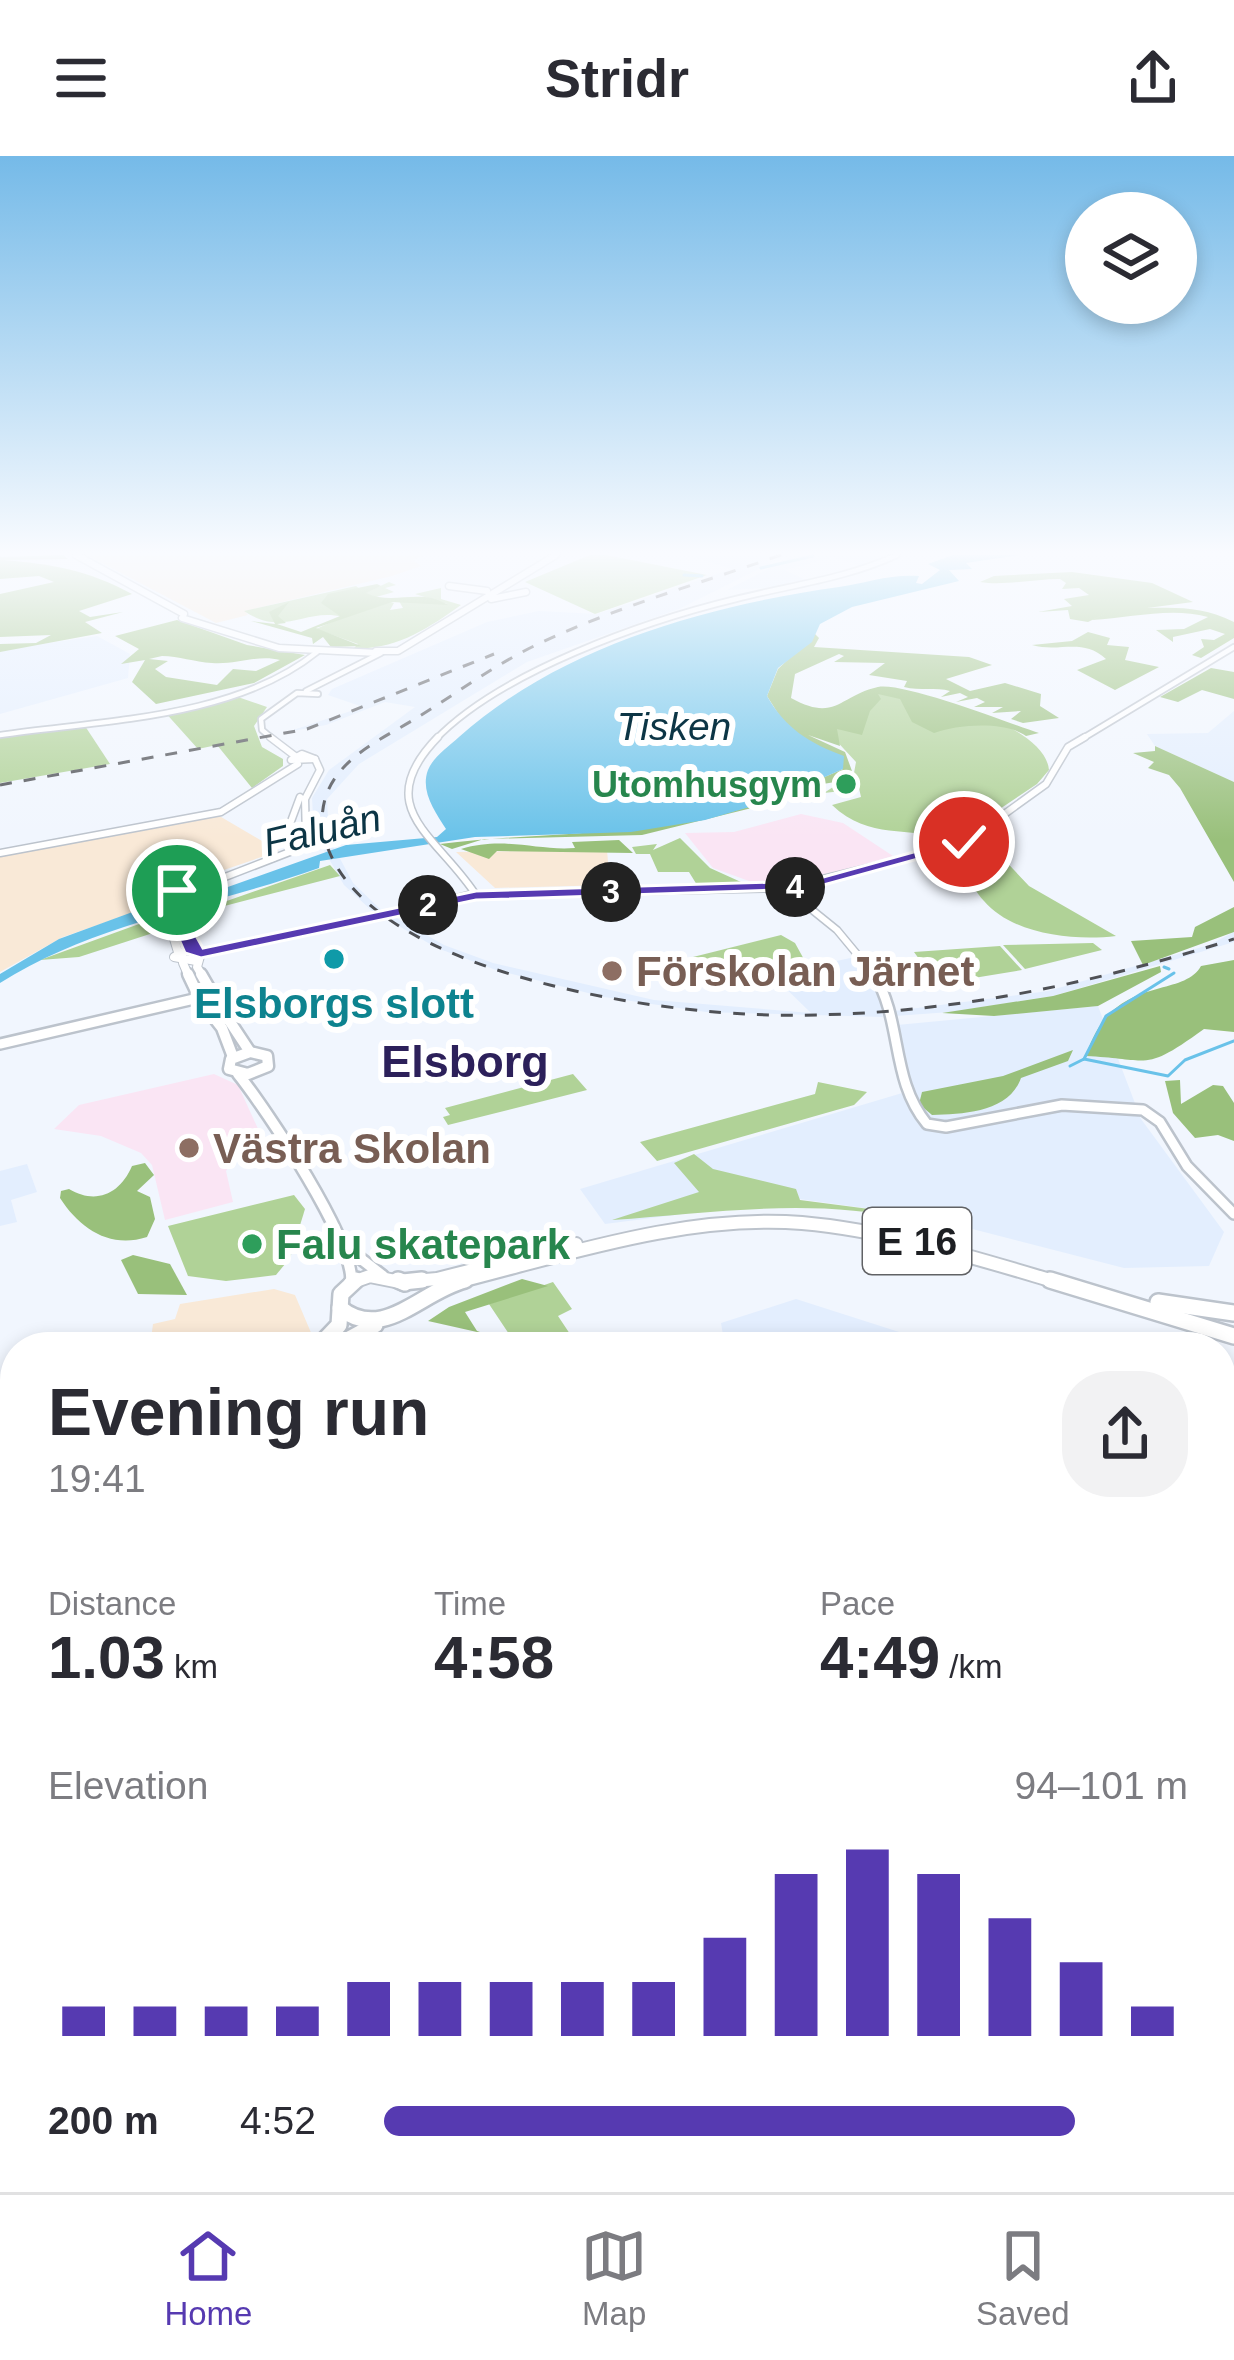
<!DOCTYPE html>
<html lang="en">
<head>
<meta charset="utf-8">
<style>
	body { margin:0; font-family:Arial,sans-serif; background:#f2f2f3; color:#2b2b33; height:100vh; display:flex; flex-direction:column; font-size:45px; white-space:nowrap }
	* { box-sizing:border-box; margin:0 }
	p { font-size:39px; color:#7c7c81 }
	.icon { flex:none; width:66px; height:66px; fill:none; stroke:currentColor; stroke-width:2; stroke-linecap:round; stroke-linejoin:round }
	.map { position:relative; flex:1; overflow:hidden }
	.sheet { position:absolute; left:0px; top:1176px; width:1236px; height:861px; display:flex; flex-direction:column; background:#fff; border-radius:48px 48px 0 0; box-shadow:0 6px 18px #0003 }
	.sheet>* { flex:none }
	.controls { position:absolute; left:1065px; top:36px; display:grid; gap:24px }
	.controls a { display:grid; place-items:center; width:132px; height:132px; border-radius:50%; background:#fff; box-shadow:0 6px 18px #0003; font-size:60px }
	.pin { position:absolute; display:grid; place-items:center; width:102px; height:102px; color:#fff; margin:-51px; border:6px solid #fff; border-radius:50%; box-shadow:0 3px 12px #0007 }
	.km { position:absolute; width:60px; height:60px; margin:-30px; border-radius:50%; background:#222; color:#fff; font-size:33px; line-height:60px; text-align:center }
	.round { display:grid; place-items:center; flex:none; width:126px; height:126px; border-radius:48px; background:#f2f2f3 }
	.summary { display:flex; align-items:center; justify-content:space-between; height:204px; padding:0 48px }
	h1 { font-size:66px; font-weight:700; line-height:90px }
	.stats { display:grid; grid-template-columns:repeat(3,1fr); gap:18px; height:204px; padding:12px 48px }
	.stats div { display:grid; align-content:center }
	.stats b { font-size:60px; font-weight:700 }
	.stats small { font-size:33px; font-weight:400 }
	.stats p { font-size:33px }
	.chart { height:336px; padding:24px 48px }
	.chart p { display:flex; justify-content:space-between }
	.chart svg { width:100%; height:216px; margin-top:12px; stroke:#563ab1; stroke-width:6 }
	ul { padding:0 48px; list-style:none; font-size:39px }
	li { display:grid; grid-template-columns:192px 144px 1fr; align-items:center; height:90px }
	li i { height:30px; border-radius:15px; background:#563ab1 }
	header { display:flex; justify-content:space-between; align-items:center; height:156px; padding:0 48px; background:#fff; font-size:54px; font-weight:700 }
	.tabs { display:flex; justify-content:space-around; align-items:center; height:168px; border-top:3px solid #e1e1e2; background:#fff; font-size:33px; color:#7c7c81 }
	.tabs a { display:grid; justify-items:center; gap:6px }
	.tabs .active { color:#563ab1 }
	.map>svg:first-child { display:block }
	.commercial { fill:#f9e9d7 }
	.built { fill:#e3eefe }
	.education { fill:#fae5f4 }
	.green { fill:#b0d297 }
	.forest { fill:#99c07b; fill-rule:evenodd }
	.water { fill:#69c2e9 }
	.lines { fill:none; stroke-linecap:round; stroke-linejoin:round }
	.stream-far1 { stroke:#69c2e9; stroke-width:3 }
	.stream { stroke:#69c2e9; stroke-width:4.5 }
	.tertiary-far2-casing { stroke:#bcc3cc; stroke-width:8 }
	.tertiary-far1-casing { stroke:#bcc3cc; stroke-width:9 }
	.tertiary-casing { stroke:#bcc3cc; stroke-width:14 }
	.secondary-far3-casing { stroke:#bcc3cc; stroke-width:9 }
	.secondary-far2-casing { stroke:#bcc3cc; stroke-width:10 }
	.secondary-far1-casing { stroke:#bcc3cc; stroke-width:15 }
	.secondary-casing { stroke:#bcc3cc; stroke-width:21 }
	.trunk-far1-casing { stroke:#bcc3cc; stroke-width:16 }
	.trunk-casing { stroke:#bcc3cc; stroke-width:20 }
	.tertiary-far2 { stroke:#fff; stroke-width:4.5 }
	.tertiary-far1 { stroke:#fff; stroke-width:6 }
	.tertiary { stroke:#fff; stroke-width:9 }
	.secondary-far3 { stroke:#fff; stroke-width:6 }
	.secondary-far2 { stroke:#fff; stroke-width:8 }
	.secondary-far1 { stroke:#fff; stroke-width:10 }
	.secondary { stroke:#fff; stroke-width:16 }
	.trunk-far1 { stroke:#fff; stroke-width:12 }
	.trunk { stroke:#fff; stroke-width:15 }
	.rail { stroke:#4f5156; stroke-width:3; stroke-dasharray:12 12; stroke-linecap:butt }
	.route { fill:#563ab1; stroke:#fff; stroke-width:3 }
	.leisure-dot { fill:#2e9e5b; stroke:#fff; stroke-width:4.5 }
	.culture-dot { fill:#0f9aa8; stroke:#fff; stroke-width:4.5 }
	.education-dot { fill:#8d6e63; stroke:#fff; stroke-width:4.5 }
	.labels { text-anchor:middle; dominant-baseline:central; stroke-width:12; stroke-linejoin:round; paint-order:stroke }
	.far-leisure-label { font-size:36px; font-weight:bold; fill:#27864d; stroke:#fff; text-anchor:end }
	.far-water-label { font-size:39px; font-style:italic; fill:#0c3545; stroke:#fff }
	.shield { fill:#fff; stroke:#616265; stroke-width:3 }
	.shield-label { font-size:39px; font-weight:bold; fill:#1d1f23 }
	.education-label { font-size:42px; font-weight:bold; fill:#785e54; stroke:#fff; text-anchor:start }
	.culture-label { font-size:42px; font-weight:bold; fill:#0d838f; stroke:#fff }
	.leisure-label { font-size:42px; font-weight:bold; fill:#27864d; stroke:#fff; text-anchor:start }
	.neighbourhood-label { font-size:45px; font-weight:bold; fill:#2c205a; stroke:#fff }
</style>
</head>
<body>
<header><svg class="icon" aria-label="menu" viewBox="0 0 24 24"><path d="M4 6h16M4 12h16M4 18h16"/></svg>Stridr<svg class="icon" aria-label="share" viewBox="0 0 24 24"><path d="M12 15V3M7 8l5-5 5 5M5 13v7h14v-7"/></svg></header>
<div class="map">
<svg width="1234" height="2036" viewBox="0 0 1234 2036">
	<rect width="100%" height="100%" fill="#f1f6fe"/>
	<g class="commercial">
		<polygon points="87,399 424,399 413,404 421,410 392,420 245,455 248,459 216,467"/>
		<polygon points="216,658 279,695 148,740 147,752 63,781 0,816 0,699"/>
		<polygon points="607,694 610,729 495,732 456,696"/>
		<polygon points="274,1133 295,1139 315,1186 309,1191 150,1191 153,1168 175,1163 180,1148"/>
	</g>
	<g class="built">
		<polygon points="687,399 787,399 679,453 527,506 359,608 327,643 329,682 353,727 379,752 444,789 493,807 654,844 811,857 772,819 855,801 879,841 883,861 706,856 604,841 496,814 437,792 371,754 344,729 314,677 312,642 329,614 415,551 385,546 326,569 287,576 363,551 328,539 332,533 487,466 539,455 597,458 732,413"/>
		<polygon points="795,399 893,399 867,412 834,401 785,414 816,429 727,434"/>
		<polygon points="97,480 130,498 128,522 0,558 0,494"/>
		<polygon points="1234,555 1234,626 1155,590 1147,578 1208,577"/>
		<polygon points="1234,776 1234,786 1053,840 950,856 895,860 894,855 1048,835 1209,789"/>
		<polygon points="1098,850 1141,963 1224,1076 1209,1110 1124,1112 922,1060 799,1043 605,1068 580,1033 909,935 897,869"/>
		<polygon points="27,1008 37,1036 11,1044 17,1066 0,1070 0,1015"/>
		<polygon points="796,1143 921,1183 921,1191 725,1191 721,1167"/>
	</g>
	<g class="education">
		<polygon points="801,658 843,667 893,700 808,724 760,729 713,712 685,677 734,676"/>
		<polygon points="214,918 238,929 264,986 240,994 226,1015 233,1046 165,1064 152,1009 141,997 101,980 54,973 79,949"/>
	</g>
	<g class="green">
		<polygon points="590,399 606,399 707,419 595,458 525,426"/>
		<path d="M 389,426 L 396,429 L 385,432 L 394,436 L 376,441 L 394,447 L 390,454 L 403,452 L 399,445 L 447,448 L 415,438 L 441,432 L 441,443 L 461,449 C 429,472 394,495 354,492 L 358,488 L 316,473 L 343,461 C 305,451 285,482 244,455 L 356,430 L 365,437 Z"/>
		<path d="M 878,531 C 919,536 1045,567 1049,614 L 1037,628 L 952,685 C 907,669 870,685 832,649 L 861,641 L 856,619 L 850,634 L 824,637 L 854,617 L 856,606 L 819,566 Z"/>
		<polygon points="235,540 267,551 254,570 262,591 283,603 283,610 252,632 217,589 198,593 163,554"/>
		<polygon points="83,567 110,608 0,627 0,581"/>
		<polygon points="680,682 710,712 752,731 697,729 689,716 658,716 650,698 636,698 632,691 657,688 653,694"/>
		<path d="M 965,687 L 998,697 L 1029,730 L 1116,780 C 1075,785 1013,779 984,745 C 968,727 964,709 942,695 Z"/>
		<polygon points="330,709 340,720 190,759 207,773 196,775 184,760"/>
		<polygon points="150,764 159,766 153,777 79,801 40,804"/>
		<polygon points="781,779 795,787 806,807 767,813 755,803 664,826 649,812"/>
		<polygon points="1093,787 1102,794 1025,813 1003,789"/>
		<polygon points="1000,790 1022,814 937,828 914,796"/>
		<polygon points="573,918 587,934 448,969 443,961 450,959 445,952"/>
		<polygon points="818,926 867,936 854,949 657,1005 640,986 815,938"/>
		<path d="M 694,998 L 713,1013 L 796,1033 L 800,1044 L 923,1060 L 912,1064 C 811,1041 713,1057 612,1064 L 699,1036 L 674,1007 Z"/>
		<polygon points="294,1039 305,1053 290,1102 276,1119 226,1125 188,1120 168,1070"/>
		<polygon points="553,1126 572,1153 558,1160 574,1184 588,1180 594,1189 511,1181 489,1148"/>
	</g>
	<g class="forest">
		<path d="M 63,399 L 68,403 L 3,404 C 52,408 88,414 132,438 L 79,455 L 90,461 L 123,456 L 85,466 L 102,477 L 0,496 L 0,488 L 36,487 L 51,479 L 0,481 L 0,438 L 54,426 L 39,420 L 0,423 L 0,401 Z"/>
		<path d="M 1072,416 L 1152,427 L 1193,446 L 1147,452 C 1180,451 1204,451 1234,466 L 1234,482 L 1201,502 L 1192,499 L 1204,491 L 1201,483 L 1214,484 L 1225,478 L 1210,473 L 1173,481 L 1173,486 L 1156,474 L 1184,473 L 1208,461 C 1170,451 1131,462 1092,464 L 1115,453 L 1088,466 L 1070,463 L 1068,454 L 1038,456 L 1072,450 L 1064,443 L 1089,439 L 1079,432 L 1062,433 L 1066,427 L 1060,423 C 1034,423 1004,430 980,426 L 994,420 Z"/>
		<path d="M 377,428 L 381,430 L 366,437 C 394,450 420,431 448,449 L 392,446 L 316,472 L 361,490 L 331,491 L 323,481 L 313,488 L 312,482 L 251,465 L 275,468 L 269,456 L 289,446 L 278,460 L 286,467 L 277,468 L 301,476 L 340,460 L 321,447 L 328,438 Z"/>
		<path d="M 177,464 L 247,489 L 305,499 L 254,527 L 156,548 L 132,526 L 145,504 L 121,508 L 139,493 L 115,480 ZM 162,500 C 179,500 194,506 212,507 C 236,509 258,498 280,504 L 256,515 L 233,513 L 217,529 L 166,521 L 155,513 L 168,505 L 149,503 Z"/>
		<path d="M 1088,476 L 1110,482 L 1107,489 L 1129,491 L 1125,504 L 1159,511 L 1115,534 L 1077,514 L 1106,503 C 1082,481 1060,497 1032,489 L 1072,485 Z"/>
		<path d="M 815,478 L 819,482 L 814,491 L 969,501 L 992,509 L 946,523 L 970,535 L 1005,527 L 1041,538 L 1040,550 L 1059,562 L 1023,567 L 1011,563 L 1021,555 L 992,557 L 1003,551 L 974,551 L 985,546 L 977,542 L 956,546 L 968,541 L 960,537 L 941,541 L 950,535 C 936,531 920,535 904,531 L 907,525 L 869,519 L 885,507 L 834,506 L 844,500 L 839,498 L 795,518 L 791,542 C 836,567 840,539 878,531 C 904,526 1008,567 1039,577 L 1026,580 C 1006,565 958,568 934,577 L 912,566 L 900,543 L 878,538 L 881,543 L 870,555 L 862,579 L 837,573 L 840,590 L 808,579 L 845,596 L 852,615 L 835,626 L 799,632 L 843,613 L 786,570 L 767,540 L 778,513 Z"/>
		<polygon points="1211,512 1234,516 1234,543 1202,534 1178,546 1160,541"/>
		<polygon points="1155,590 1234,626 1234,726 1180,632 1169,619 1148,612 1154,606 1133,597 1155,595"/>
		<path d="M 795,633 L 788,643 L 642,679 L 484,683 L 452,693 L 440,688 C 560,673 682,684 795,633 Z"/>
		<path d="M 619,684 L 633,697 L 497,695 L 489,703 L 461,693 C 505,680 536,695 575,692 L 572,686 Z"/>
		<polygon points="1234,751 1234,776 1143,809 1131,785 1192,781 1195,771"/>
		<path d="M 1234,804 L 1234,876 L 1204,873 C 1143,917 1152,903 1086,900 C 1112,816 1182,844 1201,810 Z"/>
		<polygon points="1160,810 1161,816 1098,850 994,860 942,857 1053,840"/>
		<path d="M 1073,894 L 1068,905 L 1021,922 C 1009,956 964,958 932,959 L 919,948 L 922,936 L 1003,920 Z"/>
		<polygon points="1180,924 1181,948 1213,929 1223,930 1234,947 1234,985 1218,979 1195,982 1173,957 1165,925"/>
		<path d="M 145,1007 L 154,1019 L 137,1035 L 150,1041 L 155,1063 L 147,1081 C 110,1093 80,1073 60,1042 L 61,1035 L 69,1033 C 96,1049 120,1038 132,1010 Z"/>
		<polygon points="133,1099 170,1108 187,1139 138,1138 121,1104"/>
		<polygon points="522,1123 548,1130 465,1156 477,1175 486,1178 428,1165 449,1151"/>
		<polygon points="32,2022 296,2022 308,2036 21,2036"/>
	</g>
	<path class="water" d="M 953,399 L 1019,399 L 966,407 L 972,413 L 949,414 L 959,425 L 852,451 L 820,468 L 812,486 L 778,512 L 767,540 C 785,572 809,587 844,600 L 843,613 L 770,645 L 705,664 L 631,676 L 475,681 L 320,705 L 319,712 C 213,750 96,766 0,827 L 0,818 L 59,783 L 138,754 L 180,748 L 346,689 L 437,681 L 446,673 C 435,656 420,635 428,614 C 433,601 449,590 459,581 C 561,490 706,450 839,431 C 866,427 890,418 919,420 L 916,427 L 922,428 L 940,414 L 928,408 Z"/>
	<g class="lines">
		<g class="stream-far1">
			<polyline points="761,412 813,400"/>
			<polyline points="684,419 702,420"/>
			<polyline points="1164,811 1169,813"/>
			<polyline points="1174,817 1106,860 1084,903 1168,920 1185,904 1234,885"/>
			<polyline points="1070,910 1084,903"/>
		</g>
		<g class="stream">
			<polyline points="0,1970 5,1960"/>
			<polyline points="337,2022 342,2036"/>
		</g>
		<defs>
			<g id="tertiary-far2">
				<polyline points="306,535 381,497"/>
				<path d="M 0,579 C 102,564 234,563 317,496"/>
				<polyline points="274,584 262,574 261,563 297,537 318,538"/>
				<path d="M 435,584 C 500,516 645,465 736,443 C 791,429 845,423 897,399"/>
				<polyline points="1080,584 1234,491"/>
			</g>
			<g id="tertiary-far1">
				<polyline points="270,581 295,600"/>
				<path d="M 438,581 C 369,652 437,679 476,739"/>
				<polygon points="302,598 315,603 291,604"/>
				<polyline points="293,691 300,678 290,668 300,641"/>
				<polyline points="0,697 221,656 298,608"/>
				<polyline points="785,732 837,774 876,821"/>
				<polyline points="176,740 300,692 306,682 305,643 320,614 315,603"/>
				<polyline points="434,748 468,739 785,732 941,694 974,680 1046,628 1068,591 1085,581"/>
				<polyline points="201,797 435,748"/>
			</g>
			<g id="tertiary">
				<path d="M 874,818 C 903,866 890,923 927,968 L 946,971 L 1062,949 L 1143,954 L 1160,966 L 1187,1010 L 1234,1058"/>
				<polyline points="0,888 194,843"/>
			</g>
			<g id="secondary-far3">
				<polyline points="76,399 184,458"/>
				<polyline points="449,430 487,435"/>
				<polyline points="491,443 526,436"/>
				<polyline points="182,462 279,492 378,497"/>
				<polyline points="376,495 398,495 556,399"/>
			</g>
			<g id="secondary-far2">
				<circle cx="169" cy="738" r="7"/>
				<polyline points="175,740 173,751 191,793"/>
				<polyline points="162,743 178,796"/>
				<polyline points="196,805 174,801 187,794 201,797 197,811 203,821"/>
				<polyline points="183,807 189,821"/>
			</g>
			<g id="secondary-far1">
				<polyline points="188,818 197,837"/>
				<polyline points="201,818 212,837"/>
				<circle cx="203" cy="840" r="7"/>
				<polyline points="213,840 250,896"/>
				<polyline points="201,845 222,872 233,901"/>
				<polygon points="250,896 267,900 268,910 248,918 229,913 231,903"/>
				<path d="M 238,918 C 266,953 356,1087 351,1127"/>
				<polyline points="347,1092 383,1120"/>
			</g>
			<polyline id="secondary" points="0,1761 15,1725"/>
			<g id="trunk-far1">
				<polyline points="403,1126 437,1123 576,1088"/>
				<polyline points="350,1127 370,1120 405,1127"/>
				<path d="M 453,1127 C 565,1099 685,1058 802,1067 C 891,1075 975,1102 1060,1127"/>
			</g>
			<g id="trunk">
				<polyline points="398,1124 405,1127"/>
				<polyline points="1050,1124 1234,1180"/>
				<polyline points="403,1126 422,1124"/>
				<polyline points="1158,1146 1234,1157"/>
				<path d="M 340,1152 C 383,1187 421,1135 465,1124"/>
				<polyline points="318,1191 339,1169 341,1138 356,1124"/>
				<polyline points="334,1191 375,1169"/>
				<polyline points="0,1359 15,1356"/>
			</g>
		</defs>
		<use href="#tertiary-far2" class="tertiary-far2-casing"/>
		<use href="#tertiary-far1" class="tertiary-far1-casing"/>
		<use href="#tertiary" class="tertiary-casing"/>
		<use href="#secondary-far3" class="secondary-far3-casing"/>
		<use href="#secondary-far2" class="secondary-far2-casing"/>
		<use href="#secondary-far1" class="secondary-far1-casing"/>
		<use href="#secondary" class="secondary-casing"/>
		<use href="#trunk-far1" class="trunk-far1-casing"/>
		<use href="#trunk" class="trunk-casing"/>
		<use href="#tertiary-far2" class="tertiary-far2"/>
		<use href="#tertiary-far1" class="tertiary-far1"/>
		<use href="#tertiary" class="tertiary"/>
		<use href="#secondary-far3" class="secondary-far3"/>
		<use href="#secondary-far2" class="secondary-far2"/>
		<use href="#secondary-far1" class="secondary-far1"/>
		<use href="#secondary" class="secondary"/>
		<use href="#trunk-far1" class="trunk-far1"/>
		<use href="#trunk" class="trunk"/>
		<g class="rail">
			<path d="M 781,399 C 698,428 613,452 534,490 C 493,510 457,537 418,561 C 391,578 358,592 338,618 C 320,641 318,669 329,695 C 379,818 654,857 771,859 C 931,862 1082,831 1234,783"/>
			<polyline points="0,629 307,573 494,498"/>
		</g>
	</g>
	<linearGradient id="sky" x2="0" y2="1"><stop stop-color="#75bae8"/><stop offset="0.58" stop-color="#f9fbff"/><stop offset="1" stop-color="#f9fbff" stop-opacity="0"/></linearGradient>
	<rect width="1234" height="684" fill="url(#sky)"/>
	<polygon class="route" points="964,682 969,689 809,733 476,744 201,802 185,797 165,751 172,731 183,731 180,751 203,792 476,735 809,725"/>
	<g class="leisure-dot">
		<circle cx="846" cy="628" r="12"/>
		<circle cx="252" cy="1088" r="12"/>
	</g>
	<circle class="culture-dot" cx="334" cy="803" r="12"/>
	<g class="education-dot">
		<circle cx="612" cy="815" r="12"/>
		<circle cx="189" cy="992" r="12"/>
	</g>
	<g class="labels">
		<g class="far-leisure-label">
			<text x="822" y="628">Utomhusgym</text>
		</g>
		<g class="far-water-label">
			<text x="674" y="570">Tisken</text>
			<text transform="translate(322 674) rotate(-13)">Faluån</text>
		</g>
		<rect class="shield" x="863" y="1052" width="108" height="66" rx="9"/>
		<g class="shield-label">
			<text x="917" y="1085">E 16</text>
		</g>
		<g class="education-label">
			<text x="636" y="815">Förskolan Järnet</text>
			<text x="213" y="992">Västra Skolan</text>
		</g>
		<g class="culture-label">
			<text x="334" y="847">Elsborgs slott</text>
		</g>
		<g class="leisure-label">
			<text x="276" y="1088">Falu skatepark</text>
		</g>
		<g class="neighbourhood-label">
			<text x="465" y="905">Elsborg</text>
		</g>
	</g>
</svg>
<div class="controls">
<a><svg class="icon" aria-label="layers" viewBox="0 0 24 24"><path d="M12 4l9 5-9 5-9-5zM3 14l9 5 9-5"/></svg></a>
</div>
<div class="pin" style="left:177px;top:734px;background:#1e9e55"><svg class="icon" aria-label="arrive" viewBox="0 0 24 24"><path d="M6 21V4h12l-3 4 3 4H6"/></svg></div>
<div class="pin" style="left:964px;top:686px;background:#d93025"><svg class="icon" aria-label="check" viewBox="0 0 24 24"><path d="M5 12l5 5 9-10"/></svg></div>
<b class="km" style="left:428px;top:749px">2</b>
<b class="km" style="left:611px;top:736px">3</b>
<b class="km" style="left:795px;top:731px">4</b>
<section class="sheet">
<div class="summary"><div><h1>Evening run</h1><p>19:41</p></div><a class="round"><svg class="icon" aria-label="share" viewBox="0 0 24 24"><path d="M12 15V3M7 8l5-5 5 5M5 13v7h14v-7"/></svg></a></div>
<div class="stats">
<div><p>Distance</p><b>1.03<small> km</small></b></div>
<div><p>Time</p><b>4:58</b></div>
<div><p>Pace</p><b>4:49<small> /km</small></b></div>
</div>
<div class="chart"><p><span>Elevation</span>94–101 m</p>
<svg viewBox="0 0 160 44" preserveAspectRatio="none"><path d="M5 44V38M15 44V38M25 44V38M35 44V38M45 44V33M55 44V33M65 44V33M75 44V33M85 44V33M95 44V24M105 44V11M115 44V6M125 44V11M135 44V20M145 44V29M155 44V38"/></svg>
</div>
<ul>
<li><b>200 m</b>4:52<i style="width:86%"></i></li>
</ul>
</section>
</div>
<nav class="tabs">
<a class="active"><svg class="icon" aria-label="home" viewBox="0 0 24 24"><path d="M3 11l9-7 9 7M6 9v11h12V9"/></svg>Home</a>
<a><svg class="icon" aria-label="map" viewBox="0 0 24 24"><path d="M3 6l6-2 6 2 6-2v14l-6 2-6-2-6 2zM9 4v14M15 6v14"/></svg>Map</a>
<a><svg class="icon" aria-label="saved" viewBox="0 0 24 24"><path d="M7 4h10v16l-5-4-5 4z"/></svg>Saved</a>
</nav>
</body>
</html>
